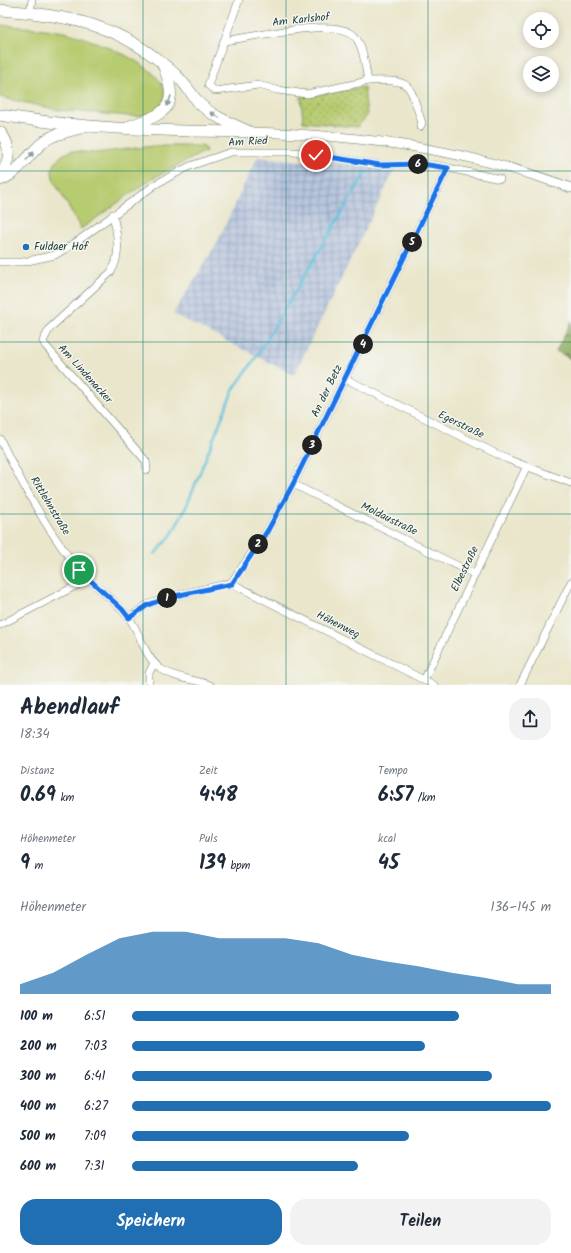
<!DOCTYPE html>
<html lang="de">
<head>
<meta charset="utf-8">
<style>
	body { margin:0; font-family:Kalam,sans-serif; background:#f2f2f3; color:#1f2937; height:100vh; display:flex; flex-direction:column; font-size:15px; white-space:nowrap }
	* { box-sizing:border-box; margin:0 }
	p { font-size:13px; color:#747a83 }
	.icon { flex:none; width:22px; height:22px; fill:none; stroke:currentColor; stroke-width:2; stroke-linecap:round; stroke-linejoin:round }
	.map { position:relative; height:685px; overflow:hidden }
	.side { display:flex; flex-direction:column; background:#fff; flex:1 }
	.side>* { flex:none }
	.buttons { position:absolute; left:523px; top:12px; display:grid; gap:8px }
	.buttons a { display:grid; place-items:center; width:36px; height:36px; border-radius:50%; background:#fff; box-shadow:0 2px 10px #0003; font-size:20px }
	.pin { position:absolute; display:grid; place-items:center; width:34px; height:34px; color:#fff; margin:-17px; border:2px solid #fff; border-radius:50%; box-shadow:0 1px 4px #0007 }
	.km { position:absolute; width:20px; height:20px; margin:-10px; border-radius:50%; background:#222; color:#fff; font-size:11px; line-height:20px; text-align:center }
	.round { display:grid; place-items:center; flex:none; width:42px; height:42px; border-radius:16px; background:#f2f2f3 }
	.overview { display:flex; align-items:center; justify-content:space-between; height:68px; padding:0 20px }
	h1 { font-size:22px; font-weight:600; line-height:30px }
	.stats { display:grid; grid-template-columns:repeat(3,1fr); gap:6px; height:68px; padding:4px 20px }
	.stats div { display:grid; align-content:center }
	.stats b { font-size:20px; font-weight:600 }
	.stats small { font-size:11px; font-weight:400 }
	.stats p { font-size:11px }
	.chart { height:112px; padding:8px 20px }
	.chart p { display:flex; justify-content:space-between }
	.chart svg { width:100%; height:72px; margin-top:4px; fill:#1f6fb2; opacity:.7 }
	.cta { display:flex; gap:8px; margin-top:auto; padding:8px 20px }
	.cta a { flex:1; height:46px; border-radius:16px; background:#1f6fb2; color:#fff; font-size:16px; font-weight:600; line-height:46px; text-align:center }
	.cta a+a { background:#f2f2f3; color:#1f2937 }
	ul { padding:0 20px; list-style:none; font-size:13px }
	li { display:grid; grid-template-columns:64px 48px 1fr; align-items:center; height:30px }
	li i { height:10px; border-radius:5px; background:#1f6fb2 }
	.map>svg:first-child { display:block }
	.industrial { fill:url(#industrial-grid) }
	.grass { fill:#b7cb6f; stroke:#6b8452 }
	.forest { fill:url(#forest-firs); stroke:#58764b }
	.park { fill:url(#park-dots); stroke:#6b8452 }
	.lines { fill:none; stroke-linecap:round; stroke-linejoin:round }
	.stream { stroke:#5bbfd9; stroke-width:2.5 }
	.minor-casing { stroke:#667869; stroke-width:8 }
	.major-casing { stroke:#667869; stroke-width:10 }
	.highway-casing { stroke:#667869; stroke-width:12 }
	.minor { stroke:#fff; stroke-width:7 }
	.major { stroke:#fff; stroke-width:9 }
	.highway { stroke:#fff; stroke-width:11 }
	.oneway { fill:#8f9e9a }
	.route-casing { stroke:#fff; stroke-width:8 }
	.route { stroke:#1a73e8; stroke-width:5 }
	.grid { fill:none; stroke:#0f766e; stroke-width:1; stroke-opacity:0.55 }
	.poi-dot { fill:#1f6fb2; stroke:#f6f6f2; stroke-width:1.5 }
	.labels { text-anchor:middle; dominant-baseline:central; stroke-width:3; stroke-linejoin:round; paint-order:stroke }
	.street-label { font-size:11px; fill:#1f3d34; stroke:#f6f6f2 }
	.poi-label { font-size:11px; fill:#1f3d34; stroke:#f6f6f2; text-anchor:start }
</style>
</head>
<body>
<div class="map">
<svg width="571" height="685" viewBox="0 0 571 685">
	<defs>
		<pattern id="industrial-grid" width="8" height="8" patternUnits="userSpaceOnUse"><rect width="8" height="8" fill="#b7c5de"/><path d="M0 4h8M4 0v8" fill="none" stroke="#94a1b5"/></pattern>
		<pattern id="forest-firs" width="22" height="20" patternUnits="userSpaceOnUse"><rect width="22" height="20" fill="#91af62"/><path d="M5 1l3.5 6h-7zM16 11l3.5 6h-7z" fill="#769052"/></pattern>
		<pattern id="park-dots" width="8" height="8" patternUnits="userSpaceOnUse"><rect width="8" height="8" fill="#b7cb6f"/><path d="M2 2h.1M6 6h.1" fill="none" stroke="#94a65c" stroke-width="1.8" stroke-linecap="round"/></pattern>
	</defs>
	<rect width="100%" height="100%" fill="#f6f6f2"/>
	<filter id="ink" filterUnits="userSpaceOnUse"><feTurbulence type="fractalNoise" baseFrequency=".025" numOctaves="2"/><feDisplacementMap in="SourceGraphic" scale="8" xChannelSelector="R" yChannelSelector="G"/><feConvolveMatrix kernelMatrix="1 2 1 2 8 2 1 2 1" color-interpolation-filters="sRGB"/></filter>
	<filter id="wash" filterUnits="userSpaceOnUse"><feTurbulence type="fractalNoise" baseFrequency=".012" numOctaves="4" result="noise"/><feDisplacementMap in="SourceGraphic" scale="16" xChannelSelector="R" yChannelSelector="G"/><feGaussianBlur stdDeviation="0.9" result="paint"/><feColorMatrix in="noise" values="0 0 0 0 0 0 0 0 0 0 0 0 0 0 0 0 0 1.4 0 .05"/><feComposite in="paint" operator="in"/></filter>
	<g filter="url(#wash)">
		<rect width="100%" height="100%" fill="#eae6cb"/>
		<polygon class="industrial" points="257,157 395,169 294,375 173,314 217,243"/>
		<g class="grass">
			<path d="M 0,25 C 21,27 43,28 64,32 C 87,37 183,71 162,104 C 155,115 141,116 129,116 L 59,110 L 0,97 Z"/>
			<polygon points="153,146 203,146 206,151 151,179 81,229 53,179 52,170 56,162 62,155 71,151 95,153"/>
		</g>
		<polygon class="forest" points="571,322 571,359 556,351"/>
		<polygon class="park" points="364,87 367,116 357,127 303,122 301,97"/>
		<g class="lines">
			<polyline class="stream" points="155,554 172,534 187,505 233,390 255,359 366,172"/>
		</g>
	</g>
	<g filter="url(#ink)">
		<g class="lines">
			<defs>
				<g id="minor">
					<polyline points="239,0 208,85 215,91 258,85 277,90 307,94 368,81"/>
					<polyline points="30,12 32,0"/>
					<path d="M 224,41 C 252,37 329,19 351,33 C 364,42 365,67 368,81 C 413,80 408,81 422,123 L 420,127"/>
					<path d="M 113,214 C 117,235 122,254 111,272 L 50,328 L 43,341 L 45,345 L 146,461 L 147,470"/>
					<polyline points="0,262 23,262 55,255 75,243 156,184 190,166 231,152 294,152 380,165 434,165 500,179"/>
					<polyline points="346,379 507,459 571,483"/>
					<path d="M 0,439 C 20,480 49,535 79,569 C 94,587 115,599 129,618 C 141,634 144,657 161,669 C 176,679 194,679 210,685"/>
					<polyline points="293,484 474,574"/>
					<polyline points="231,583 434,685"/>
					<polyline points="129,618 147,605 170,597 231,583 268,530 293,484 448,168"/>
					<polyline points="0,625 89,579"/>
					<polyline points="424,680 526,468"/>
					<polyline points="149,685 149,673 154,663"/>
					<polyline points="520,685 571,582"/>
				</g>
				<path id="major" d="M 250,132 C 360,135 467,149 571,188"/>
				<g id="highway">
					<path d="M 0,10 C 70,15 123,25 176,75 C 185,83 191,94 199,103 C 213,117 232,124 250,132"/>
					<path d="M 0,115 C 81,129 163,131 245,132"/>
					<path d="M 130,126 C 168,113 180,106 163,65"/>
					<path d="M 0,132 C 12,146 10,162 0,176"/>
					<path d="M 0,180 C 20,173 29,152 46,140 C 56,133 70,131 81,128"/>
				</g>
			</defs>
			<use href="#minor" class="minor-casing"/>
			<use href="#major" class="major-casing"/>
			<use href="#highway" class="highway-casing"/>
			<use href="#minor" class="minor"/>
			<use href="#major" class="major"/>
			<use href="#highway" class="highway"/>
		</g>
		<defs><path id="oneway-solid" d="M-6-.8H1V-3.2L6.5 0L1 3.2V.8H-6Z"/></defs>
		<g class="oneway">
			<use href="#oneway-solid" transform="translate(169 101) rotate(111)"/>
			<use href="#oneway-solid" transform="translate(215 115) rotate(-148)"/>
			<use href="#oneway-solid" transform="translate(30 156) rotate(-48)"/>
		</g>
	</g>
	<g class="lines" filter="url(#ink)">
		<defs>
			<polyline id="route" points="79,570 122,609 129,618 148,605 170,597 232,584 268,530 293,484 448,168 422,164 380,165 316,155"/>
		</defs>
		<use href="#route" class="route-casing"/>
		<use href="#route" class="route"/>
	</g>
	<path class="grid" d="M 143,0 L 143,685M 286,0 L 286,685M 428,0 L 428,685M 0,171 L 571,171M 0,342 L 571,342M 0,514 L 571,514"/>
	<circle class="poi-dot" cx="26" cy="247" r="4"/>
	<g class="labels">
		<g class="street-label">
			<text transform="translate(301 20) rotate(-6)">Am Karlshof</text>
			<text transform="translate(248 142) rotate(-3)">Am Ried</text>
			<text transform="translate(85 374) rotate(48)">Am Lindenacker</text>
			<text transform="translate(327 391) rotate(-64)">An der Betz</text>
			<text transform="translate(461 425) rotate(26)">Egerstraße</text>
			<text transform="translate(50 506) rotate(59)">Rittlehnstraße</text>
			<text transform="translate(389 519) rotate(26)">Moldaustraße</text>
			<text transform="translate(465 569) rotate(-64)">Elbestraße</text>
			<text transform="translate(338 625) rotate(27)">Höhenweg</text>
		</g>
		<g class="poi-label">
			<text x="34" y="247">Fuldaer Hof</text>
		</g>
	</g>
</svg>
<div class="buttons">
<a><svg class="icon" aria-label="locate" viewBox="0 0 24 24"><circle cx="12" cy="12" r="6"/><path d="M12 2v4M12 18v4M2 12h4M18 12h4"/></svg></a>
<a><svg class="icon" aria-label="layers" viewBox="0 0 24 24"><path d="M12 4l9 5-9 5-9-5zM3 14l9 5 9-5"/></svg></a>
</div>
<div class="pin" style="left:79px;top:570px;background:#1e9e55"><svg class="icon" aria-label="arrive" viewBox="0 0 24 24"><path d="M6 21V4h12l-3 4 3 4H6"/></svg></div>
<div class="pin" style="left:316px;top:155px;background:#d93025"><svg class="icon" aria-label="check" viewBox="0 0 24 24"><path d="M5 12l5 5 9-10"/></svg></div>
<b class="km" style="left:167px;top:598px">1</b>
<b class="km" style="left:258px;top:544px">2</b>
<b class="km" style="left:312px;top:445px">3</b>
<b class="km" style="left:363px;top:344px">4</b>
<b class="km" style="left:412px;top:242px">5</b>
<b class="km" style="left:418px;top:164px">6</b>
</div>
<section class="side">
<div class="overview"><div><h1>Abendlauf</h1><p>18:34</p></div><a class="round"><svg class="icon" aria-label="share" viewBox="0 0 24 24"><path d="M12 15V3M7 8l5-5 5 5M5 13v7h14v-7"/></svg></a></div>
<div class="stats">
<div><p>Distanz</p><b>0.69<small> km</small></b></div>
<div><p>Zeit</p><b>4:48</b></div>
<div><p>Tempo</p><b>6:57<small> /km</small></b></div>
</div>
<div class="stats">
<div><p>Höhenmeter</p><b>9<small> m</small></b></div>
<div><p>Puls</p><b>139<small> bpm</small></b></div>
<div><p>kcal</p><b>45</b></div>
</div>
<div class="chart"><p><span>Höhenmeter</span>136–145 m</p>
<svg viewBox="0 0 160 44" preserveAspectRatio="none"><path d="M0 44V38L10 31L20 20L30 10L40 6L50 6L60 10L70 10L80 10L90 13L100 20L110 24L120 27L130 31L140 34L150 38L160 38V44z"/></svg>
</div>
<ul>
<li><b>100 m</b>6:51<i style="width:78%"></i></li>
<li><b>200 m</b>7:03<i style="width:70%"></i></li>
<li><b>300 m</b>6:41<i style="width:86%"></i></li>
<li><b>400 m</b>6:27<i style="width:100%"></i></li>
<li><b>500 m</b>7:09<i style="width:66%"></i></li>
<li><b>600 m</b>7:31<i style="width:54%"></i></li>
</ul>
<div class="cta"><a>Speichern</a><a>Teilen</a></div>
</section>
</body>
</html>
